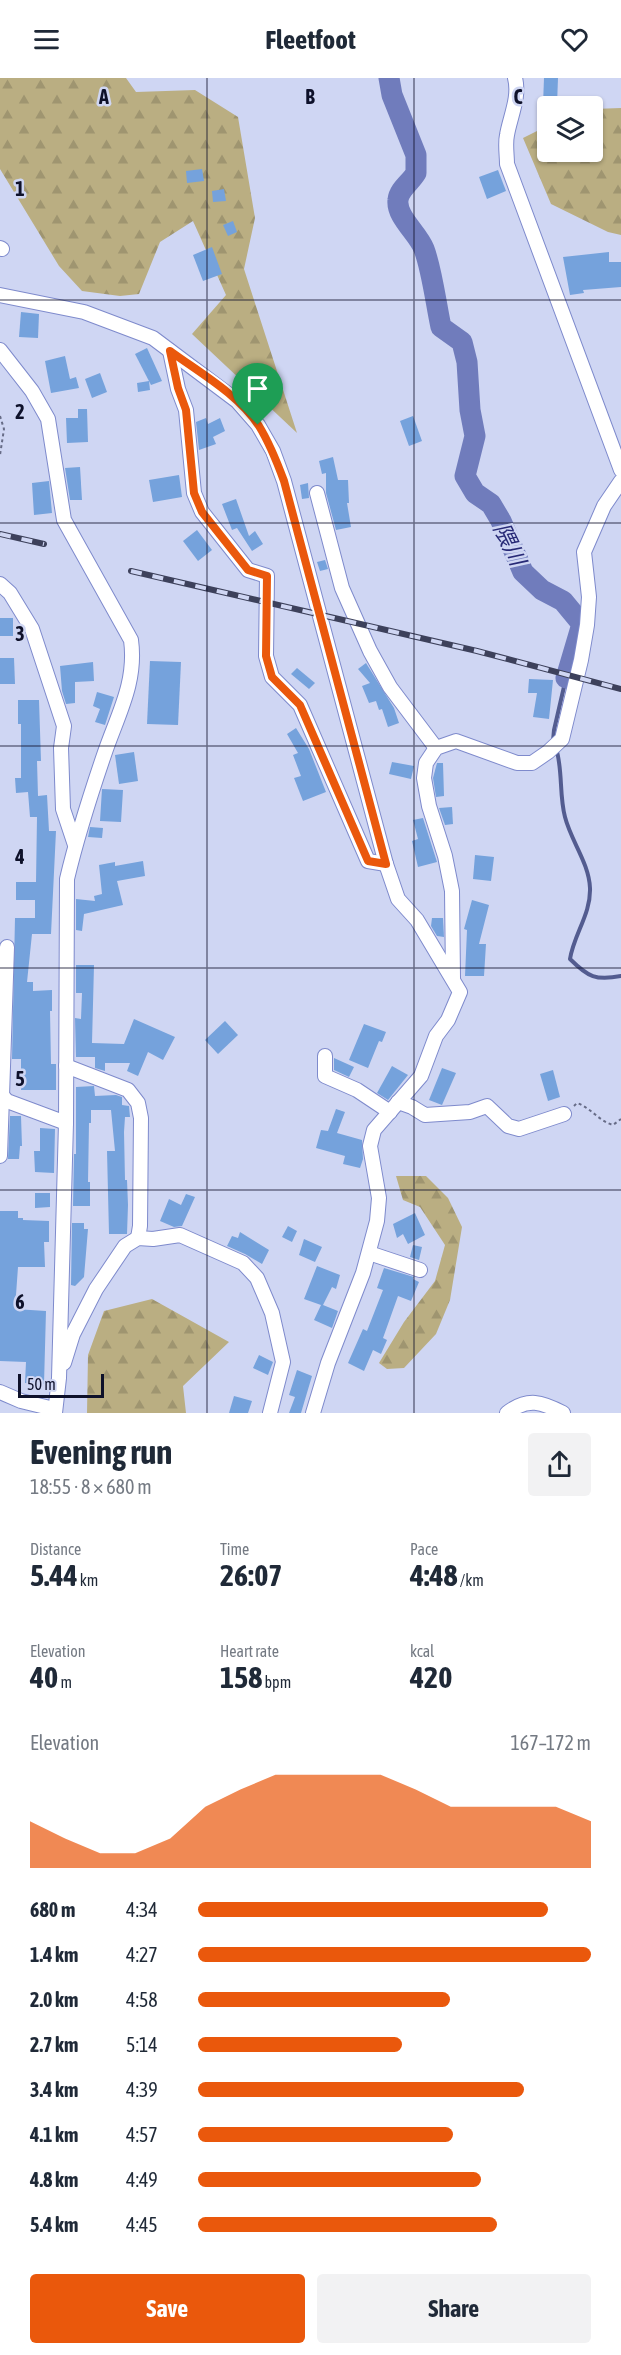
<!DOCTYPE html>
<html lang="en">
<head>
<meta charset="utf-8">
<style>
	body { margin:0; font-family:"Asap Condensed","Noto Sans JP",sans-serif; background:#f2f2f3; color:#1f2937; height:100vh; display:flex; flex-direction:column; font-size:22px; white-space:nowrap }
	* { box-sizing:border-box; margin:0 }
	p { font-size:20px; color:#747a83 }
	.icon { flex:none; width:33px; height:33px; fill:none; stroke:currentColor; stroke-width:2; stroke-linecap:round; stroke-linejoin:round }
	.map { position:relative; height:1335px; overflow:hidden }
	.drawer { display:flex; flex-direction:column; background:#fff; flex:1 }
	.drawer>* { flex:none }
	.fabs { position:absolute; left:537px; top:18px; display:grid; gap:12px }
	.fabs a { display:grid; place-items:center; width:66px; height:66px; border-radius:6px; background:#fff; box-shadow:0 2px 4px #0004; font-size:30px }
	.scale { position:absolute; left:18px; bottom:15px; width:86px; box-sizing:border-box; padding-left:6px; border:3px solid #0e112a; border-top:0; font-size:16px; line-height:21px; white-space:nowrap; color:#0e112a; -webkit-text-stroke:4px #cfd6f3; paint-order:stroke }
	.pin { position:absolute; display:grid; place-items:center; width:51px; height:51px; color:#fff; margin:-62px -26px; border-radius:50% 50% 50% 0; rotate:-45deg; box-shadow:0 0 6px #0007 }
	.pin .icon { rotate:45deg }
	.round { display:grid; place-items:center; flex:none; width:63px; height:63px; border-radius:6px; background:#f2f2f3 }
	.head { display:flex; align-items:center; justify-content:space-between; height:102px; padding:0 30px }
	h1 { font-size:33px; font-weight:700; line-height:45px }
	.stats { display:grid; grid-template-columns:repeat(3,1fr); gap:9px; height:102px; padding:6px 30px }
	.stats div { display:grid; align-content:center }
	.stats b { font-size:30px; font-weight:700 }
	.stats small { font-size:16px; font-weight:400 }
	.stats p { font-size:16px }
	.chart { height:168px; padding:12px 30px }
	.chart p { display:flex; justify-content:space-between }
	.chart svg { width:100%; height:108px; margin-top:6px; fill:#ea580c; opacity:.7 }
	.action { display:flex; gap:12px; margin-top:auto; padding:12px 30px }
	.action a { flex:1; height:69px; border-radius:6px; background:#ea580c; color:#fff; font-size:24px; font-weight:700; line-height:69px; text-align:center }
	.action a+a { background:#f2f2f3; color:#1f2937 }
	ul { padding:0 30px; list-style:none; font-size:20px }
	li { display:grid; grid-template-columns:96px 72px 1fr; align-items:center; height:45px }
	li i { height:15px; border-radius:8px; background:#ea580c }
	header { display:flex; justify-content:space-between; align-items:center; height:78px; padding:0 30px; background:#fff; font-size:27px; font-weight:700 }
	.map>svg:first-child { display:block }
	.forest { fill:url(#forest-firs) }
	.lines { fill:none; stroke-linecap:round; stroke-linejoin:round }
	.stream { stroke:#535c90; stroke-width:4 }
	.river { stroke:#707cbc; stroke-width:21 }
	.building { fill:#75a2dc }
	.street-casing { stroke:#7e8acc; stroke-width:16 }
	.path { stroke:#676c87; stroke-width:2; stroke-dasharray:3 3; stroke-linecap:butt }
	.street { stroke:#fff; stroke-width:14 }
	.rail-casing { stroke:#3d415b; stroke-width:6 }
	.rail { stroke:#cfd6f3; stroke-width:4; stroke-dasharray:11; stroke-linecap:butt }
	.route-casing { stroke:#fff; stroke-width:12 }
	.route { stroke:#ea580c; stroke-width:8 }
	.grid { fill:none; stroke:#0e112a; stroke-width:1.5; stroke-opacity:0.55 }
	.labels { text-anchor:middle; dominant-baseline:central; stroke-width:5; stroke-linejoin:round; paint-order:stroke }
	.water-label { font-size:22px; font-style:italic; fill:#272976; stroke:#cfd6f3 }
	.grid-label { font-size:20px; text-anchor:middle; font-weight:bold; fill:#0e112a; stroke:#cfd6f3; stroke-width:5; stroke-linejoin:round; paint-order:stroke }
</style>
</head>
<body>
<header><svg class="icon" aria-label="menu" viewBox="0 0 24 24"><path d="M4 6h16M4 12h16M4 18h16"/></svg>Fleetfoot<svg class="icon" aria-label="heart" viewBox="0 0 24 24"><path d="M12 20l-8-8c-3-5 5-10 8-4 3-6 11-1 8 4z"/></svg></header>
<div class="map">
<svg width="621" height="1335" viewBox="0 0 621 1335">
	<defs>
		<pattern id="forest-firs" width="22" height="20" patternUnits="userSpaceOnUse" patternTransform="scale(1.5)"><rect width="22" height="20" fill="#baae82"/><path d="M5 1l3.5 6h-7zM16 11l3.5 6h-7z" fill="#9f9570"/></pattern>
	</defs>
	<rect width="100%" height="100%" fill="#cfd6f3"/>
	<g class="forest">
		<polygon points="0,0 126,0 136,14 195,12 238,39 255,140 244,191 297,355 192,256 226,217 193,143 160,164 139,216 120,218 82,213 59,188 0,91"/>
		<polygon points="621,30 621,157 608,154 551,126 523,60 547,48 548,74 592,74 593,31"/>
		<polygon points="396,1098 426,1098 448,1120 462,1149 450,1222 436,1256 404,1290 387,1291 379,1285 404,1244 435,1203 445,1167 420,1129 403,1122"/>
		<polygon points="152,1221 229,1264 183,1308 186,1335 87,1335 88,1277 104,1233"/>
	</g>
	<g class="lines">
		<g class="stream">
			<polyline points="553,663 554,652 566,600"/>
			<path d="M 556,670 C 563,692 559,717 565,739 C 571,763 589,785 590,810 C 591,836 574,856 570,881 C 588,899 596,903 621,898"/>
		</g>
		<path class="river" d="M 389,0 L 392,17 L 416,77 L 416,95 C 411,104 399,111 398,122 C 396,139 418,155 424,171 C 432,192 436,226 441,249 L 462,264 L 467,284 L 470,332 L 475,358 L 465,398 L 475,415 L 491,426 L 501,443 L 523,494 L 542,512 L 563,523 L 582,546 L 566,600"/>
	</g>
	<g class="building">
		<polygon points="544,0 558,0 557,27 543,27"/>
		<polygon points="202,91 204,103 187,105 186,93"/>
		<polygon points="498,92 506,113 487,121 479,99"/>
		<polygon points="224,111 226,123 213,124 212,113"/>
		<polygon points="233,143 237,154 228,158 223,147"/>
		<polygon points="212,169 222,196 203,203 193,177"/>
		<polygon points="609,174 609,184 621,184 621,209 583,212 584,215 570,217 563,179"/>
		<polygon points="21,234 39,236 38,260 19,259"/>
		<polygon points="147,270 162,303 151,307 135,276"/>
		<polygon points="65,278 70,301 76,299 79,310 51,315 45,283"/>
		<polygon points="100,295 107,314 92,320 85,301"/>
		<polygon points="149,303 150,312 138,314 137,305"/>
		<polygon points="78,331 87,331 88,364 67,365 66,340 78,340"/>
		<polygon points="413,338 422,363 409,368 400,343"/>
		<polygon points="206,340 208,346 220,340 225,353 213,359 216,366 199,372 196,344"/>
		<polygon points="333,379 338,402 348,402 349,425 347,425 351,449 336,452 326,415 326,395 322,396 319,383"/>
		<polygon points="80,389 82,422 70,422 65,390"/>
		<polygon points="179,397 182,419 153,424 149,402"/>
		<polygon points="49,403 52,435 34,437 32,405"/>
		<polygon points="308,405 309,420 302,421 300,407"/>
		<polygon points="236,421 249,458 255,453 263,466 252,473 237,450 232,452 222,426"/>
		<polygon points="197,452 212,472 198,483 183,463"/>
		<polygon points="325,482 328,491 320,493 317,484"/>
		<rect x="0" y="540" width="13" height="18"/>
		<polygon points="0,580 14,580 15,606 0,606"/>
		<polygon points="150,583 181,584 178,647 147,646"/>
		<polygon points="93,584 94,603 75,604 75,625 66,626 62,613 60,588"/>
		<polygon points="366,585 394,630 399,645 388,649 382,631 379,632 376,623 369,625 362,608 370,605 358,591"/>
		<polygon points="297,590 315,605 309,611 291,596"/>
		<polygon points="529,601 553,602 549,641 533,639 537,615 528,615"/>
		<polygon points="97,614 114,619 105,647 95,644 100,631 93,628"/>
		<polygon points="18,622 39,622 41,683 37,683 38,718 47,717 49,753 56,753 51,856 32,856 27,904 33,904 33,913 52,912 52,933 50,933 51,986 56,986 56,1012 21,1012 21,981 12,981 15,840 35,840 35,822 16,822 16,804 36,804 37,739 30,739 28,714 16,715 15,700 21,700 21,646 18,646"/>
		<polygon points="296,650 309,671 326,714 303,723 294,700 301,698 293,677 298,675 287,656"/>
		<polygon points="134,674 138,703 119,706 115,677"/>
		<polygon points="392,684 414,688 411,701 389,696"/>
		<polygon points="437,685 443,685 444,718 436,719 433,700"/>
		<polygon points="102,711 123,712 121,744 100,743"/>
		<polygon points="452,729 453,746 445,747 439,730"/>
		<polygon points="423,740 437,784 418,789 412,763 418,761 413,742"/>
		<polygon points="90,749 103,750 102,760 88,759"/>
		<polygon points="475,777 494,779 491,803 473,801"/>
		<polygon points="143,783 145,798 117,803 123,827 84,836 82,853 76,852 76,821 95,823 94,818 102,816 99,787 115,784 115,788"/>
		<polygon points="472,822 489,827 479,866 486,866 484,898 465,898 467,852 464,851"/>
		<polygon points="432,840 443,840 444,859 437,858 431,848"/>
		<polygon points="76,887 94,887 92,965 124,966 134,941 175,959 163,982 148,974 138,998 127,993 130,985 105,985 105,993 95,990 95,979 76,979 75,940 81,941 82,915 76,915"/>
		<polygon points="225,943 238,957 218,976 205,962"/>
		<polygon points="364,946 386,954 382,964 379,963 368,990 349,982"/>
		<polygon points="334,980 354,989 349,999 334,992"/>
		<polygon points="392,988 408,997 388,1022 377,1015"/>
		<polygon points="442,990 456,995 442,1027 429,1022"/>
		<polygon points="553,992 560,1019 548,1023 540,996"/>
		<polygon points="94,1008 95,1018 116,1017 122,1019 122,1027 129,1028 130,1039 125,1039 124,1054 125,1102 127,1102 128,1127 127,1156 109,1156 107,1073 115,1073 111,1032 91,1032 91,1045 89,1045 88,1104 90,1104 90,1128 73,1128 74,1076 76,1076 76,1009"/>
		<polygon points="336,1031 345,1034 337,1055 362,1062 363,1081 360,1090 343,1086 345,1078 316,1070 321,1052 328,1053"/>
		<polygon points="10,1038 21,1038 22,1068 20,1068 19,1081 8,1081"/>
		<polygon points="40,1050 55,1051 54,1095 35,1094 34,1073 40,1073"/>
		<polygon points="35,1115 50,1115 50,1129 35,1130"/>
		<polygon points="186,1116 195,1119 182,1148 174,1149 160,1143 169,1121 181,1127"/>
		<polygon points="0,1133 18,1133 18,1140 23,1140 23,1142 49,1143 49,1164 44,1164 45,1189 18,1189 15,1231 46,1233 44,1306 25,1305 26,1284 0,1283"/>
		<polygon points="415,1135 425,1157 408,1166 403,1156 397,1160 393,1146"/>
		<polygon points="72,1145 84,1145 84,1151 88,1151 84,1199 75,1208 71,1207"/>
		<polygon points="288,1148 297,1153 292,1164 282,1159"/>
		<polygon points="240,1154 269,1172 262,1186 245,1176 227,1168 232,1158 238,1160"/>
		<polygon points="304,1161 322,1169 315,1184 299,1177"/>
		<polygon points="413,1167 422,1169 419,1182 410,1179"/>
		<polygon points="317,1188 340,1197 336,1211 332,1209 323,1227 338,1233 332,1250 314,1242 321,1227 304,1221"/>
		<polygon points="384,1190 414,1199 413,1201 419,1204 411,1223 398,1218 383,1260 387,1262 381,1276 373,1272 364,1293 348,1285 363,1251 367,1253 383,1212 377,1210"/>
		<polygon points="259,1277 273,1284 268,1297 253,1290"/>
		<polygon points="297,1292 312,1298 301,1335 289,1335 295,1319 289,1317"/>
		<polygon points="234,1318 252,1323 248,1335 229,1335"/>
	</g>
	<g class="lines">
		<defs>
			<g id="street">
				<path d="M 515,0 C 520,19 510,39 507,57 C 505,66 507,77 507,86 L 621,392"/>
				<polyline points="0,170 2,171"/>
				<polyline points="0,217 84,234 153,260 237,323 258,347 273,373 284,403 386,786 398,821 417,842 460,914 448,942 436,958 421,998 374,1052 370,1068 379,1120 377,1143 363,1195 328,1285 313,1335"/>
				<path d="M 0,272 L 32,313 L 48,341 L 64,442 L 131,562 C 137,605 117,638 104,677 C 90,718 77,759 67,801 L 66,1045 L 59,1300 L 55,1335"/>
				<polyline points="170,273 178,311 186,332 194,415 202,434 248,492 267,498 266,578 272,599 300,627 368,783 386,786"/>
				<polyline points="317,415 342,510 370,573 390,609 436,670"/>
				<polyline points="0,506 10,515 32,551 64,648 61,670 63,731 75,767"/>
				<polyline points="453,900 452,813 445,778 429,728 424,700 426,685 436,670 456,663 517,685 532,685 548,674 562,661 581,582 587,547 589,519 584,474 604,428 621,403"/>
				<polyline points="325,978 325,998 357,1012 390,1034"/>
				<polyline points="66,988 128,1012 138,1025 141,1040 140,1148 138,1160"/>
				<polyline points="0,1015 7,1023 66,1045"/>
				<polyline points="398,1024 412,1029 425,1037 470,1034 487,1028 508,1048 519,1051 564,1036"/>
				<polyline points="0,1078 7,869"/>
				<polyline points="369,1175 420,1192"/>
				<polyline points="64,1285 73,1256 96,1211 125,1168 138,1160 153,1161 180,1157 243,1185 257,1200 272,1235 283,1284 270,1335"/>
				<polyline points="0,1314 21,1323 54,1331"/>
				<path d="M 507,1335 C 528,1319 542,1324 563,1335"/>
			</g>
		</defs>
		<use href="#street" class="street-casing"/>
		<g class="path">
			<polyline points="0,338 4,351 0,377"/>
			<path d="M 574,1028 L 577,1025 C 591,1030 599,1043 613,1047 L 621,1041"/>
		</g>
		<use href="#street" class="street"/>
		<defs>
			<g id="rail">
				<polyline points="0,456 44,466"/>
				<polyline points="131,493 477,573 621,611"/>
			</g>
		</defs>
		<use href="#rail" class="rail-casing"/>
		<use href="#rail" class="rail"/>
	</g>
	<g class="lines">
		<defs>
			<path id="route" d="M 170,273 C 200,295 238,316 259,348 C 270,366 277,384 284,403 L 386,786 L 368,783 L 300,627 L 272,599 L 266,578 L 267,498 L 248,492 L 202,434 L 194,415 L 186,332 L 178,310 Z"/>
		</defs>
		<use href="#route" class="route-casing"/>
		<use href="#route" class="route"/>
	</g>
	<path class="grid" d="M 207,0 L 207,1335M 414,0 L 414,1335M 0,222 L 621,222M 0,445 L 621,445M 0,668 L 621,668M 0,890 L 621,890M 0,1112 L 621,1112"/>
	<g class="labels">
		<g class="water-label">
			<text transform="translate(510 466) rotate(64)">隈川</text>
		</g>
	</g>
	<g class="grid-label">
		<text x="104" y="26">A</text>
		<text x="310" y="26">B</text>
		<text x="518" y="26">C</text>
		<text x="20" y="118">1</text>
		<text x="20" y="341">2</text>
		<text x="20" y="563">3</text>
		<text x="20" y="786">4</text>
		<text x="20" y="1008">5</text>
		<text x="20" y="1231">6</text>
	</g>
</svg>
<div class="fabs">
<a><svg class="icon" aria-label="layers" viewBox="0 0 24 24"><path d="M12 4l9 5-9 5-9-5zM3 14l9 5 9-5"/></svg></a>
</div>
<div class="scale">50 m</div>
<div class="pin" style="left:258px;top:347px;background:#1e9e55"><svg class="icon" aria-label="arrive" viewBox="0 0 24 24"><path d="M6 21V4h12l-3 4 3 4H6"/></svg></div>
</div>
<section class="drawer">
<div class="head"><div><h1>Evening run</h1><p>18:55 · 8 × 680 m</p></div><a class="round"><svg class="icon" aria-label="share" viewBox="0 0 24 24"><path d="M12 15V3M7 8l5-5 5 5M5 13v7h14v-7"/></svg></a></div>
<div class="stats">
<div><p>Distance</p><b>5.44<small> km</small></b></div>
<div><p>Time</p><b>26:07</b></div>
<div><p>Pace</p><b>4:48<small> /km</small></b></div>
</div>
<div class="stats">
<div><p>Elevation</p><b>40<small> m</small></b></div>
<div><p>Heart rate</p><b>158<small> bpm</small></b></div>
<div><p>kcal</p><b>420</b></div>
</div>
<div class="chart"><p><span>Elevation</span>167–172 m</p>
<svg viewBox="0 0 160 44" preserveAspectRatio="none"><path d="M0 44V25L10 32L20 38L30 38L40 32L50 19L60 12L70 6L80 6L90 6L100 6L110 12L120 19L130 19L140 19L150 19L160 25V44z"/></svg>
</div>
<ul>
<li><b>680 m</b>4:34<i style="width:89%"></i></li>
<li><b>1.4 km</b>4:27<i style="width:100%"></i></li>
<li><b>2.0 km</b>4:58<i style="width:64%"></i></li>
<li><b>2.7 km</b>5:14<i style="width:52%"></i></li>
<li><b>3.4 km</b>4:39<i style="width:83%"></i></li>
<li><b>4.1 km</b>4:57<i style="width:65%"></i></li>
<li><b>4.8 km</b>4:49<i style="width:72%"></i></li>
<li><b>5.4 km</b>4:45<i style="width:76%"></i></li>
</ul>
<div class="action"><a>Save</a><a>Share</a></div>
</section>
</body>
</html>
